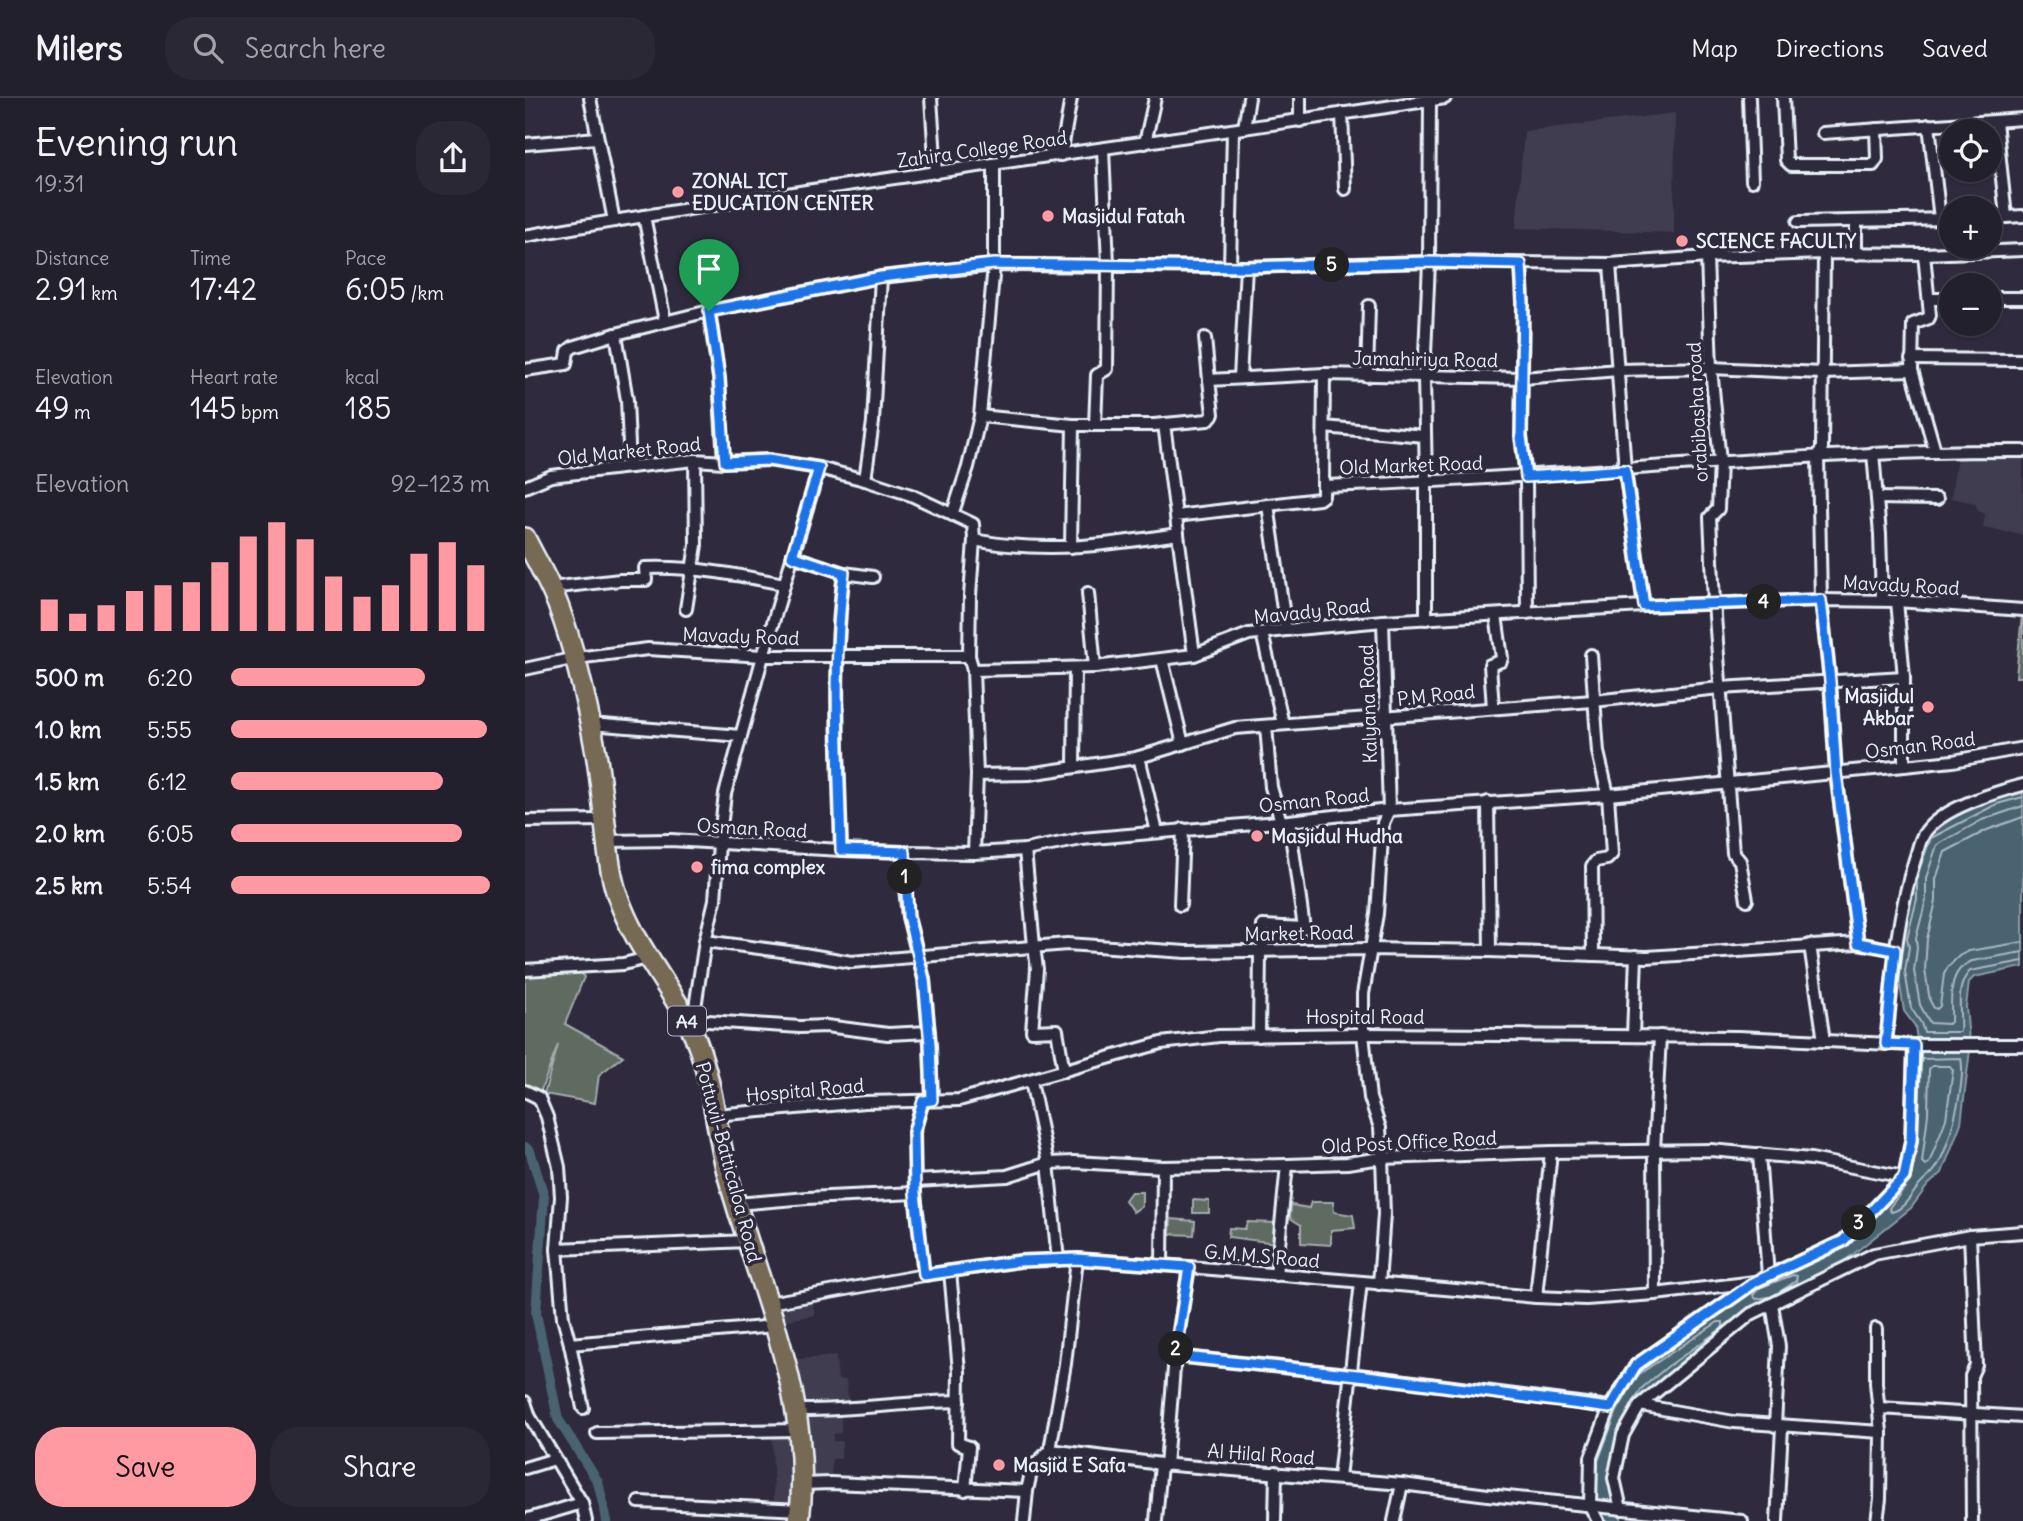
<!DOCTYPE html>
<html lang="en">
<head>
<meta charset="utf-8">
<style>
	body { margin:0; font-family:Delius,sans-serif; background:#2b2836; color:#f1f3f6; height:100vh; display:flex; flex-direction:column; font-size:26px; white-space:nowrap }
	* { box-sizing:border-box; margin:0 }
	p { font-size:23px; color:#a3a3aa }
	.icon { flex:none; width:38px; height:38px; fill:none; stroke:currentColor; stroke-width:2; stroke-linecap:round; stroke-linejoin:round }
	.map { position:relative; flex:1; overflow:hidden }
	.drawer { display:flex; flex-direction:column; background:#23202e; width:525px }
	.drawer>* { flex:none }
	.fabs { position:absolute; left:1414px; top:21px; display:grid; gap:14px }
	.fabs a { display:grid; place-items:center; width:63px; height:63px; border-radius:50%; background:#23202e; box-shadow:0 2px 5px #0004,0 0 0 2px #403e4a; font-size:35px }
	.pin { position:absolute; display:grid; place-items:center; width:60px; height:60px; color:#fff; margin:-72px -30px; border-radius:50% 50% 50% 0; rotate:-45deg; box-shadow:0 0 7px #0007 }
	.pin .icon { rotate:45deg }
	.km { position:absolute; width:35px; height:35px; margin:-18px; border-radius:50%; background:#222; color:#fff; font-size:19px; line-height:35px; text-align:center }
	.round { display:grid; place-items:center; flex:none; width:74px; height:74px; border-radius:28px; background:#2b2836 }
	.overview { display:flex; align-items:center; justify-content:space-between; height:119px; padding:0 35px }
	h1 { font-size:38px; font-weight:600; line-height:52px }
	.figures { display:grid; grid-template-columns:repeat(3,1fr); gap:10px; height:119px; padding:7px 35px }
	.figures div { display:grid; align-content:center }
	.figures b { font-size:30px; font-weight:600 }
	.figures small { font-size:19px; font-weight:400 }
	.figures p { font-size:19px }
	.chart { height:196px; padding:14px 35px }
	.chart p { display:flex; justify-content:space-between }
	.chart svg { width:100%; height:126px; margin-top:7px; stroke:#ff9aa2; stroke-width:6 }
	.primary-button { display:flex; gap:14px; margin-top:auto; padding:14px 35px }
	.primary-button a { flex:1; height:80px; border-radius:28px; background:#ff9aa2; color:#111; font-size:28px; font-weight:600; line-height:80px; text-align:center }
	.primary-button a+a { background:#2b2836; color:#f1f3f6 }
	ul { padding:0 35px; list-style:none; font-size:23px }
	li { display:grid; grid-template-columns:112px 84px 1fr; align-items:center; height:52px }
	li i { height:18px; border-radius:9px; background:#ff9aa2 }
	header { display:flex; align-items:center; gap:42px; box-sizing:border-box; height:98px; padding:0 35px; background:#23202e; border-bottom:2px solid #403e4a }
	header strong { font-size:33px }
	nav { display:flex; gap:38px; margin-inline-start:auto; font-size:24px }
	.search { width:490px; height:63px; background:#2b2836; display:flex; align-items:center; gap:18px; box-sizing:border-box; padding:0 24px; border-radius:28px; color:#a3a3aa; font-size:26px }
	main { display:flex; flex:1; min-height:0 }
	.map>svg:first-child { display:block }
	.built { fill:#3f3c51 }
	.green { fill:#5e6a60; stroke:#a3aeac; stroke-width:2 }
	.water { fill:#4a6371; stroke:#899ca7; stroke-width:2 }
	.lines { fill:none; stroke-linecap:round; stroke-linejoin:round }
	.shore { stroke:#a9b8c2; stroke-width:2 }
	.canal { stroke:#4a6371; stroke-width:10 }
	.minor-casing { stroke:#e8f1f8; stroke-width:16 }
	.trunk-casing { stroke:#e8f1f8; stroke-width:24 }
	.minor { stroke:#2f2a3d; stroke-width:10 }
	.trunk { stroke:#776a54; stroke-width:19 }
	.route-casing { stroke:#fff; stroke-width:14 }
	.route { stroke:#1a73e8; stroke-width:9 }
	.poi-dot { fill:#ff9aa2; stroke:#2f2a3d; stroke-width:2.5 }
	.labels { text-anchor:middle; dominant-baseline:central; stroke-width:7; stroke-linejoin:round; paint-order:stroke }
	.shield { fill:#2f2a3d; stroke:#b0b5c0; stroke-width:2 }
	.shield-label { font-size:18px; font-weight:bold; fill:#e8f1f8 }
	.street-label { font-size:19px; fill:#e8f1f8; stroke:#2f2a3d }
	.poi-label { font-size:19px; font-weight:bold; fill:#e8f1f8; stroke:#2f2a3d; text-anchor:start }
</style>
</head>
<body>
<header>
<strong>Milers</strong>
<div class="search"><svg class="icon" aria-label="search" viewBox="0 0 24 24"><circle cx="10" cy="10" r="6"/><path d="M15 15l6 6"/></svg>Search here</div>
<nav><a>Map</a><a>Directions</a><a>Saved</a></nav>
</header>
<main>
<section class="drawer">
<div class="overview"><div><h1>Evening run</h1><p>19:31</p></div><a class="round"><svg class="icon" aria-label="share" viewBox="0 0 24 24"><path d="M12 15V3M7 8l5-5 5 5M5 13v7h14v-7"/></svg></a></div>
<div class="figures">
<div><p>Distance</p><b>2.91<small> km</small></b></div>
<div><p>Time</p><b>17:42</b></div>
<div><p>Pace</p><b>6:05<small> /km</small></b></div>
</div>
<div class="figures">
<div><p>Elevation</p><b>49<small> m</small></b></div>
<div><p>Heart rate</p><b>145<small> bpm</small></b></div>
<div><p>kcal</p><b>185</b></div>
</div>
<div class="chart"><p><span>Elevation</span>92–123 m</p>
<svg viewBox="0 0 160 44" preserveAspectRatio="none"><path d="M5 44V33M15 44V38M25 44V35M35 44V30M45 44V28M55 44V27M65 44V20M75 44V11M85 44V6M95 44V12M105 44V25M115 44V32M125 44V28M135 44V17M145 44V13M155 44V21"/></svg>
</div>
<ul>
<li><b>500 m</b>6:20<i style="width:75%"></i></li>
<li><b>1.0 km</b>5:55<i style="width:99%"></i></li>
<li><b>1.5 km</b>6:12<i style="width:82%"></i></li>
<li><b>2.0 km</b>6:05<i style="width:89%"></i></li>
<li><b>2.5 km</b>5:54<i style="width:100%"></i></li>
</ul>
<div class="primary-button"><a>Save</a><a>Share</a></div>
</section>
<div class="map">
<svg width="1498" height="1423" viewBox="0 0 1498 1423">
	<rect width="100%" height="100%" fill="#2f2a3d"/>
	<filter id="ink" filterUnits="userSpaceOnUse"><feTurbulence type="fractalNoise" baseFrequency=".0143" numOctaves="2"/><feDisplacementMap in="SourceGraphic" scale="14" xChannelSelector="R" yChannelSelector="G"/><feConvolveMatrix kernelMatrix="1 2 1 2 8 2 1 2 1" color-interpolation-filters="sRGB"/></filter>
	<g filter="url(#ink)">
		<g class="built">
			<polygon points="1150,15 1149,135 991,130 999,33"/>
			<polygon points="1432,359 1498,359 1498,437 1458,430 1460,416 1453,413 1450,405 1426,400"/>
			<polygon points="287,1200 290,1217 258,1223 255,1205"/>
			<polygon points="311,1258 313,1282 321,1282 324,1310 316,1314 316,1335 308,1336 308,1343 317,1343 316,1361 307,1361 306,1385 281,1384 284,1314 276,1314 272,1261"/>
			<polygon points="247,1334 269,1334 271,1408 249,1407"/>
		</g>
		<g class="green">
			<polygon points="1497,517 1498,517 1498,579 1491,579"/>
			<polygon points="54,872 59,879 40,926 98,958 74,977 70,1005 19,996 33,947 15,995 0,990 0,879"/>
			<polygon points="606,1094 617,1094 617,1108 608,1114 600,1102"/>
			<polygon points="668,1102 684,1103 684,1115 668,1115"/>
			<polygon points="786,1104 808,1104 809,1114 828,1117 830,1130 806,1132 806,1147 776,1145 776,1127 765,1120 766,1107 784,1110"/>
			<polygon points="646,1121 670,1123 669,1137 645,1136"/>
			<polygon points="722,1124 752,1125 750,1145 703,1139 704,1130 720,1131"/>
		</g>
		<g class="water">
			<path d="M 1498,691 L 1498,869 L 1449,879 L 1444,884 L 1441,909 L 1444,942 L 1392,942 L 1390,928 L 1379,913 L 1373,874 L 1377,848 L 1375,840 L 1385,800 L 1385,777 L 1399,735 C 1430,717 1463,702 1498,691 Z"/>
			<polygon points="1393,952 1445,952 1436,1025 1417,1075 1403,1087 1386,1110 1317,1165 1247,1206 1223,1209 1201,1236 1146,1274 1122,1295 1098,1337 1087,1392 1097,1423 1073,1423 1065,1408 1066,1363 1085,1309 1109,1271 1230,1184 1308,1152 1379,1079"/>
		</g>
		<g class="lines">
			<g class="shore">
				<path d="M 1498,708 L 1457,722 L 1412,747 L 1401,780 L 1401,802 L 1391,840 L 1392,850 L 1389,873 L 1395,907 L 1405,925 L 1423,926 L 1426,924 C 1427,902 1421,873 1447,863 L 1498,854"/>
				<polyline points="1498,719 1462,732 1420,754 1411,781 1411,803 1402,841 1400,872 1405,903 1409,910 1412,911 1415,908 1419,876 1423,869 1434,858 1444,853 1498,844"/>
				<polyline points="1394,772 1406,740 1472,706 1498,699"/>
				<path d="M 1392,779 L 1392,801 L 1382,840 L 1384,849 L 1380,873 L 1386,910 L 1396,925 L 1399,934 L 1435,934 C 1437,914 1429,889 1445,873 L 1498,863"/>
				<polygon points="1407,968 1425,968 1428,972 1421,1021 1404,1065 1400,1067 1397,1064 1403,1016 1404,971"/>
				<path d="M 1387,1075 L 1385,1083 L 1364,1110 L 1366,1114 C 1378,1112 1385,1099 1393,1089 C 1398,1082 1407,1077 1411,1070 C 1425,1048 1441,984 1436,960 L 1397,961 L 1396,965 L 1394,1017"/>
				<polyline points="1244,1199 1231,1201 1228,1197 1234,1190 1268,1177 1272,1178 1271,1183 1248,1198"/>
				<polyline points="1073,1371 1073,1363 1092,1313 1114,1276 1193,1224 1198,1224 1198,1228 1196,1231 1142,1269 1117,1290 1094,1329"/>
			</g>
			<polyline class="canal" points="0,1049 5,1053 19,1098 11,1215 33,1321 73,1384 82,1423"/>
			<defs>
				<g id="minor">
					<polyline points="65,0 89,123"/>
					<polyline points="406,0 411,75"/>
					<polyline points="775,0 775,23"/>
					<polyline points="1224,0 1227,83"/>
					<polyline points="1258,0 1261,62 1266,67 1348,67 1352,61 1351,31"/>
					<polyline points="817,15 820,91"/>
					<polyline points="1471,23 1481,119"/>
					<polyline points="1404,27 1415,121"/>
					<polyline points="719,30 724,0"/>
					<polyline points="1298,35 1498,21"/>
					<polyline points="620,45 630,0"/>
					<polyline points="0,46 72,40"/>
					<polyline points="536,57 546,0"/>
					<polyline points="119,118 140,223"/>
					<polyline points="1465,120 1498,118"/>
					<polyline points="1331,123 1331,156"/>
					<polyline points="1273,124 1426,121"/>
					<path d="M 0,138 C 305,85 613,48 920,0"/>
					<polyline points="1299,155 1297,350 1293,359 1296,502 1305,583 1311,675 1333,845"/>
					<polyline points="1399,156 1405,217 1404,220 1388,226 1387,272 1410,353"/>
					<polyline points="1182,159 1186,270 1195,364 1193,411 1185,419 1189,505 1208,755 1215,763 1222,802"/>
					<polyline points="996,166 998,204 996,338 1001,379 1002,515"/>
					<polyline points="1085,166 1100,372 1119,508"/>
					<polyline points="705,169 708,32"/>
					<polyline points="1465,200 1498,200"/>
					<polyline points="1405,201 1426,201"/>
					<polyline points="184,213 194,280 199,364"/>
					<polyline points="91,236 102,302 105,369"/>
					<polyline points="680,240 684,282"/>
					<polyline points="1386,261 1498,262"/>
					<polyline points="0,272 41,266 43,253 48,249 91,236 184,213 356,179 469,167 721,169 904,164 1085,166 1182,159 1299,155 1399,156 1498,152"/>
					<polyline points="842,278 844,208"/>
					<polyline points="715,280 721,169"/>
					<polyline points="455,318 548,327 629,327 683,322 688,316 684,282 799,276 998,280 1093,272 1186,270 1298,275 1387,272"/>
					<polyline points="639,326 651,418"/>
					<polyline points="570,327 572,277 582,271 583,166 578,51"/>
					<polyline points="799,329 899,338"/>
					<polyline points="1348,355 1355,436 1357,502"/>
					<polyline points="340,382 348,324 356,179"/>
					<polyline points="798,388 799,276"/>
					<path d="M 0,389 L 26,378 L 105,369 L 170,362 L 199,364 L 243,362 L 294,370 L 340,382 L 386,397 L 448,426 L 449,442 C 521,456 582,447 653,436 L 651,418 L 794,401 L 798,398 L 798,388 C 1032,381 1264,352 1498,353"/>
					<polyline points="1352,400 1412,401"/>
					<polyline points="743,407 761,532"/>
					<polyline points="427,417 443,369 455,318 469,167 469,67"/>
					<polyline points="653,436 669,557"/>
					<polyline points="546,449 548,327"/>
					<polyline points="267,458 319,475 348,479"/>
					<path d="M 25,490 L 95,482 L 121,482 L 120,470 C 167,468 213,477 259,486"/>
					<polyline points="563,495 570,569"/>
					<polyline points="1372,503 1379,579 1379,668"/>
					<polyline points="161,511 171,447 170,362"/>
					<polyline points="901,521 901,385 899,279 904,164 905,2"/>
					<polyline points="737,535 758,626"/>
					<polyline points="1066,557 1073,654 1083,697 1087,756 1082,761 1071,763 1067,768 1068,857"/>
					<polyline points="444,558 445,498 449,442"/>
					<polyline points="637,561 658,646"/>
					<polyline points="0,571 51,560 123,551 238,558 444,558 448,572 570,569 669,557 724,536 761,532 858,523 1119,508 1296,502 1372,503 1498,512"/>
					<polyline points="448,572 452,677 449,755"/>
					<polyline points="968,610 965,567 976,563 977,560 971,517"/>
					<polyline points="65,626 216,638"/>
					<polyline points="741,628 746,689 756,724"/>
					<polyline points="614,659 632,734"/>
					<polyline points="549,669 550,570"/>
					<polyline points="452,677 504,676 611,660 710,630 1068,603 1195,590 1379,579"/>
					<polyline points="963,704 965,853"/>
					<polyline points="0,723 79,722"/>
					<polyline points="82,743 146,742 316,752 380,754 449,755 500,752 557,741 764,723 864,712 1083,697 1379,668 1428,663 1498,650"/>
					<path d="M 316,752 C 314,660 307,566 319,475"/>
					<polyline points="500,752 509,848 512,871 507,933 532,932 539,973"/>
					<polyline points="380,754 380,790 383,819 399,881 405,946 407,1002"/>
					<polyline points="655,807 658,731"/>
					<polyline points="180,843 279,856 326,864 542,846 661,854 844,851 965,853 1122,859 1333,845 1370,852"/>
					<polyline points="1285,847 1299,943"/>
					<polyline points="738,853 738,828 779,830 764,723"/>
					<polyline points="0,872 98,866 123,860"/>
					<polyline points="168,922 275,929 301,928 363,936 404,934"/>
					<polyline points="167,930 180,843 190,802 194,746 200,696 238,558 294,370"/>
					<polyline points="734,938 735,853"/>
					<polyline points="1108,938 1111,858"/>
					<path d="M 1361,946 C 1367,884 1371,820 1390,761 C 1393,753 1394,743 1399,736 C 1414,711 1471,694 1498,687"/>
					<polyline points="506,983 523,1065 533,1162"/>
					<polyline points="0,993 14,1000 22,1019 34,1069 36,1099 32,1151 38,1220 45,1246 58,1310"/>
					<polyline points="398,1003 389,1034 390,1095 399,1177"/>
					<polyline points="190,1017 340,1004 434,1002 636,945 694,938 838,936 1213,939 1389,947 1498,947"/>
					<polyline points="1234,1056 1243,1178"/>
					<polyline points="390,1083 482,1078 523,1065 549,1064 638,1069 762,1067 822,1065 857,1060 1026,1054 1186,1052 1286,1061 1379,1079"/>
					<polyline points="211,1106 282,1100 390,1095"/>
					<polyline points="1445,1138 1451,1267 1446,1278 1447,1423"/>
					<polyline points="32,1151 223,1143"/>
					<polyline points="637,1167 638,1069"/>
					<polyline points="425,1173 434,1273 433,1345 444,1349 440,1392"/>
					<polyline points="751,1177 762,1067"/>
					<polyline points="854,1186 859,1116 857,1060 855,1030 845,1000 838,936 838,896 852,816 858,725 864,712 858,523"/>
					<polyline points="1130,1196 1129,1053 1135,938"/>
					<polyline points="1011,1199 1026,1054"/>
					<polyline points="244,1205 399,1177 495,1163 552,1161 664,1169 1011,1199 1061,1201 1130,1196 1230,1184"/>
					<polyline points="1247,1206 1254,1248 1250,1328"/>
					<polyline points="1351,1231 1351,1285 1356,1334 1355,1401 1352,1423"/>
					<polyline points="45,1246 250,1228"/>
					<polyline points="650,1258 842,1278 1085,1309"/>
					<polyline points="0,1304 5,1319 57,1405 61,1423"/>
					<polyline points="1115,1307 1209,1324 1356,1334"/>
					<polyline points="1355,1310 1498,1319"/>
					<path d="M 271,1312 C 326,1313 379,1304 434,1303"/>
					<polyline points="72,1335 274,1332"/>
					<polyline points="525,1352 540,1266 552,1161"/>
					<polyline points="641,1367 650,1258 664,1169"/>
					<polyline points="0,1370 30,1361"/>
					<polyline points="814,1380 836,1184"/>
					<polyline points="277,1386 306,1385 502,1393 507,1370 525,1352 636,1366 877,1386 963,1397 1217,1423"/>
					<polyline points="114,1404 276,1412"/>
					<polyline points="1096,1411 1089,1380 1098,1337 1115,1307 1226,1216 1349,1156 1445,1138 1498,1134"/>
					<polyline points="0,1422 57,1405"/>
					<polyline points="499,1423 502,1393"/>
					<polyline points="631,1423 636,1366"/>
					<polyline points="750,1423 751,1374"/>
					<polyline points="869,1423 877,1386"/>
					<polyline points="1073,1423 1065,1408 1066,1359 1085,1309 1111,1267 1230,1184 1318,1143 1379,1079 1386,1043 1389,947"/>
					<polyline points="1252,1423 1257,1329"/>
				</g>
				<path id="trunk" d="M 0,440 C 11,462 24,484 33,507 C 51,555 62,605 71,655 C 76,685 79,715 82,744 C 84,761 86,780 92,796 C 108,846 143,884 166,930 C 187,975 190,1026 202,1074 C 232,1188 290,1301 274,1423"/>
			</defs>
			<use href="#minor" class="minor-casing"/>
			<use href="#trunk" class="trunk-casing"/>
			<use href="#minor" class="minor"/>
			<use href="#trunk" class="trunk"/>
		</g>
	</g>
	<g class="lines" filter="url(#ink)">
		<defs>
			<path id="route" d="M 904,164 L 996,166 L 998,204 L 996,338 L 1001,379 L 1100,372 L 1119,508 L 1296,502 L 1305,583 L 1311,675 L 1333,845 L 1370,852 L 1361,946 L 1389,947 L 1386,1043 L 1379,1079 L 1318,1143 L 1230,1184 L 1111,1267 L 1085,1310 L 842,1278 L 650,1258 L 664,1169 L 552,1161 L 495,1163 L 399,1177 L 390,1095 L 389,1034 L 398,1003 L 407,1002 L 405,946 L 399,881 L 383,818 L 380,754 L 316,752 C 314,660 307,566 319,475 L 267,458 L 294,370 L 243,362 L 200,364 L 194,280 L 184,213 L 356,179 L 469,166 L 721,169 Z"/>
		</defs>
		<use href="#route" class="route-casing"/>
		<use href="#route" class="route"/>
	</g>
	<g class="poi-dot">
		<circle cx="153" cy="94" r="7"/>
		<circle cx="523" cy="118" r="7"/>
		<circle cx="1157" cy="143" r="7"/>
		<circle cx="1403" cy="609" r="7"/>
		<circle cx="732" cy="738" r="7"/>
		<circle cx="172" cy="769" r="7"/>
		<circle cx="474" cy="1367" r="7"/>
	</g>
	<g class="labels">
		<rect class="shield" x="143" y="908.5" width="38" height="29" rx="5"/>
		<g class="shield-label">
			<text x="162" y="923">A4</text>
		</g>
		<g class="street-label">
			<text transform="translate(457 51) rotate(-8)">Zahira College Road</text>
			<text transform="translate(900 261) rotate(1)">Jamahiriya Road</text>
			<text transform="translate(1172 314) rotate(-93)">orabibasha road</text>
			<text transform="translate(104 353) rotate(-6)">Old Market Road</text>
			<text transform="translate(886 367) rotate(-2)">Old Market Road</text>
			<text transform="translate(1376 487) rotate(3)">Mavady Road</text>
			<text transform="translate(787 513) rotate(-6)">Mavady Road</text>
			<text transform="translate(216 538) rotate(2)">Mavady Road</text>
			<text transform="translate(911 597) rotate(-6)">P.M Road</text>
			<text transform="translate(843 606) rotate(-92)">Kalyana Road</text>
			<text transform="translate(1395 647) rotate(-7)">Osman Road</text>
			<text transform="translate(789 702) rotate(-6)">Osman Road</text>
			<text transform="translate(227 730) rotate(3)">Osman Road</text>
			<text transform="translate(774 835) rotate(-1)">Market Road</text>
			<text x="840" y="919">Hospital Road</text>
			<text transform="translate(280 992) rotate(-5)">Hospital Road</text>
			<text transform="translate(884 1044) rotate(-3)">Old Post Office Road</text>
			<text transform="translate(204 1064) rotate(75)">Pottuvil-Batticaloa Road</text>
			<text transform="translate(737 1158) rotate(5)">G.M.M.S Road</text>
			<text transform="translate(736 1356) rotate(4)">Al Hilal Road</text>
		</g>
		<g class="poi-label">
			<text x="167" y="83">ZONAL ICT<tspan x="167" dy="22">EDUCATION CENTER</tspan></text>
			<text x="537" y="118">Masjidul Fatah</text>
			<text x="1171" y="143">SCIENCE FACULTY</text>
			<text x="1389" y="598" text-anchor="end">Masjidul<tspan x="1389" dy="22">Akbar</tspan></text>
			<text x="746" y="738">Masjidul Hudha</text>
			<text x="186" y="769">fima complex</text>
			<text x="488" y="1367">Masjid E Safa</text>
		</g>
	</g>
</svg>
<div class="fabs">
<a><svg class="icon" aria-label="locate" viewBox="0 0 24 24"><circle cx="12" cy="12" r="6"/><path d="M12 2v4M12 18v4M2 12h4M18 12h4"/></svg></a>
<a>+</a>
<a>−</a>
</div>
<div class="pin" style="left:184px;top:213px;background:#1e9e55"><svg class="icon" aria-label="arrive" viewBox="0 0 24 24"><path d="M6 21V4h12l-3 4 3 4H6"/></svg></div>
<b class="km" style="left:380px;top:779px">1</b>
<b class="km" style="left:651px;top:1251px">2</b>
<b class="km" style="left:1334px;top:1125px">3</b>
<b class="km" style="left:1239px;top:504px">4</b>
<b class="km" style="left:807px;top:167px">5</b>
</div>
</main>
</body>
</html>
